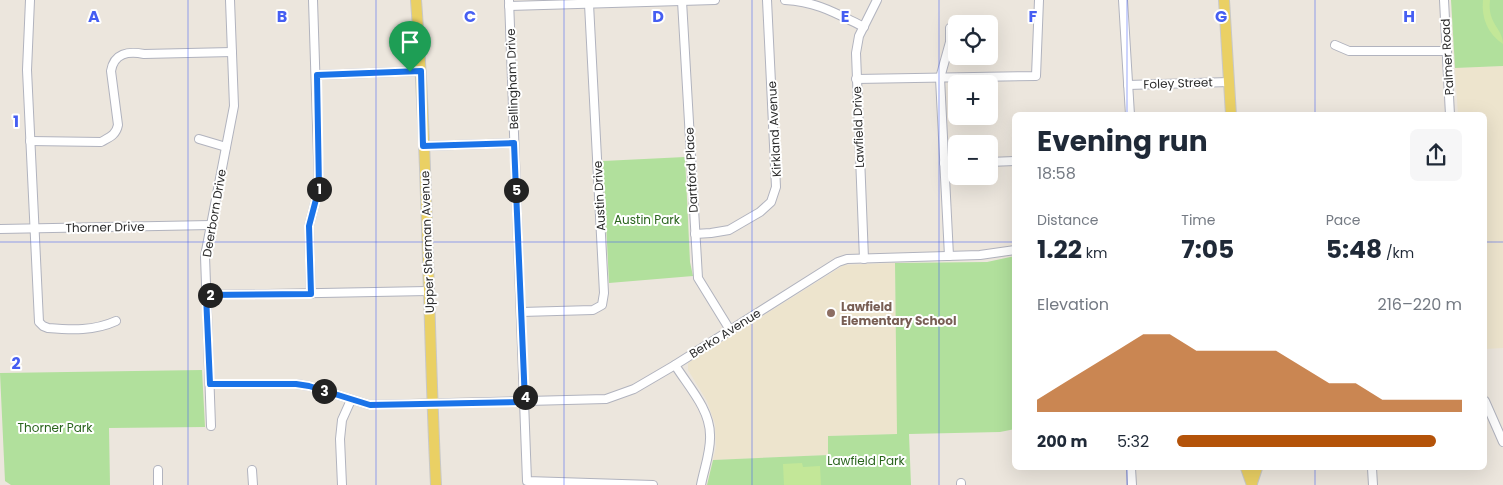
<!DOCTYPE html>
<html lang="en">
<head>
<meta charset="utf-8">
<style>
	body { margin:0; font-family:Poppins,sans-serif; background:#f6f6f7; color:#1f2937; height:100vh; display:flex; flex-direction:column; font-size:19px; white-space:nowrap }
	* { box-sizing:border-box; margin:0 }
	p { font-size:16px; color:#747a83 }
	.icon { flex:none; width:28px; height:28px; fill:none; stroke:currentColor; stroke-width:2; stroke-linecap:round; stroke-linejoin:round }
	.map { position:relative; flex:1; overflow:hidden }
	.panel { position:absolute; left:1012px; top:112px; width:475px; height:358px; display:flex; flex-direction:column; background:#fff; border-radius:8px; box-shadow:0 5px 20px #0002 }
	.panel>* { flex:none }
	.controls { position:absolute; left:948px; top:15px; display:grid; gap:10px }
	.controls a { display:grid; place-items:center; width:50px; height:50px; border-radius:8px; background:#fff; box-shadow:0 5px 20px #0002; font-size:25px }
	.pin { position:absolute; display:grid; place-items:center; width:42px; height:42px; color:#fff; margin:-51px -21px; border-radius:50% 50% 50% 0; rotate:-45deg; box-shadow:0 0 5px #0007 }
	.pin .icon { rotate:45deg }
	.km { position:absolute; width:25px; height:25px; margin:-12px; border-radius:50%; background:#222; color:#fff; font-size:14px; line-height:25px; text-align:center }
	.round { display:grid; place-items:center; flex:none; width:52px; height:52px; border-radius:8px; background:#f6f6f7 }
	.summary { display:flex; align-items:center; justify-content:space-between; height:85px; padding:0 25px }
	h1 { font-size:28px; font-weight:700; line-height:38px }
	.metrics { display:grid; grid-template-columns:repeat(3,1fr); gap:8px; height:85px; padding:5px 25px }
	.metrics div { display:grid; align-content:center }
	.metrics b { font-size:25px; font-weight:700 }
	.metrics small { font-size:14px; font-weight:400 }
	.metrics p { font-size:14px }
	.chart { height:140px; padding:10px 25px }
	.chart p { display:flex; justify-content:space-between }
	.chart svg { width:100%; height:90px; margin-top:5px; fill:#b45309; opacity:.7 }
	ul { padding:0 25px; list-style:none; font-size:16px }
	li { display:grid; grid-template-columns:80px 60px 1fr; align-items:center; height:38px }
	li i { height:12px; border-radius:6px; background:#b45309 }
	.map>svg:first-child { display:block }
	.education { fill:#ede4cd }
	.green { fill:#b1e09c }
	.pitch { fill:#c3e798 }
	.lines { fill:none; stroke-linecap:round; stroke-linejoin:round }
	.minor-casing { stroke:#b1b3be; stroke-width:10 }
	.major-casing { stroke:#c8c8c8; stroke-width:12 }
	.minor { stroke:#fff; stroke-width:8 }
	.major { stroke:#ead064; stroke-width:10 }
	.route-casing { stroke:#fff; stroke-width:10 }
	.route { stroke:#1a73e8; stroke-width:6 }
	.grid { fill:none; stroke:#455ef2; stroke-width:1; stroke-opacity:0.55 }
	.education-dot { fill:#8d6e63; stroke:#fff; stroke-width:2 }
	.labels { text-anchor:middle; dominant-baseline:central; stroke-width:4; stroke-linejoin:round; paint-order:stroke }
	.street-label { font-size:12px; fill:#2b2b2b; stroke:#fff }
	.park-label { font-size:12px; fill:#2a651d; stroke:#fff }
	.education-label { font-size:12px; font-weight:bold; fill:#785e54; stroke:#fff; text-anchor:start }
	.grid-label { font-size:16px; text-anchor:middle; font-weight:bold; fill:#455ef2; stroke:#fff; stroke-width:4; stroke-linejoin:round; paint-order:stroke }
</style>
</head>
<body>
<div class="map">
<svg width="1503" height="485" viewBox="0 0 1503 485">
	<rect width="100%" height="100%" fill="#ece6dd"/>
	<g class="education">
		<polygon points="1503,66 1503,348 1485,349 1485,115 1458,115 1455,68"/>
		<polygon points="895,263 898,434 828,436 828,455 713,460 716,447 715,424 707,401 688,370 688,363 844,265"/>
	</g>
	<g class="green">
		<polygon points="1451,0 1503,0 1503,66 1455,68"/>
		<polygon points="685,157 690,262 693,276 609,283 603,161"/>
		<polygon points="1015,256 1015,429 1000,432 909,434 911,485 707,485 713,460 828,455 828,436 897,434 895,263 987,262"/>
		<polygon points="202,370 205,427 109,428 110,485 11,485 5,481 0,373"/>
	</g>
	<g class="pitch">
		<path d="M 1483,0 L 1490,0 C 1487,24 1503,28 1503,44 C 1488,34 1481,18 1483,0 Z"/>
		<polygon points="802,463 803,467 820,466 821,485 784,485 783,464"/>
	</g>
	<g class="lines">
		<defs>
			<g id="minor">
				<path d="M 30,0 L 27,70 L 39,322 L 43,326 L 48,328 C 72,330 94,331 116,321"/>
				<polyline points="509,0 527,481 653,485"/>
				<path d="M 785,0 C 818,2 835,13 864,27"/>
				<polyline points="1123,0 1130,115"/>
				<polyline points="1444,0 1450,115"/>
				<polyline points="682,1 698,278 730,330"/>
				<polyline points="509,6 715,0"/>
				<polyline points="1335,45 1349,51 1447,51"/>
				<polyline points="317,75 421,71"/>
				<polyline points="856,79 1036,76 1039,0"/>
				<polyline points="1128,85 1229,82"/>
				<polyline points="199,139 226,147"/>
				<path d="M 30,141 L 101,142 C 110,137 116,135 118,125 L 111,71 C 114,53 128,51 144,54 L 232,52"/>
				<polyline points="423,146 514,143"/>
				<polyline points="989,162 1015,161"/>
				<polyline points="944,163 956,163"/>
				<polyline points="0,229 211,225"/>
				<polyline points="695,234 711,233 729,230 760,212 771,202 776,187 767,0"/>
				<polyline points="949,256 940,78 950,42 950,28"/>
				<polyline points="864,259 856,53 859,36 877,0"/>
				<polyline points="311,294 309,226 319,188 313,0"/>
				<polyline points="206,295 428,291"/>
				<polyline points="521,312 593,310 602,305 604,293 589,4"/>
				<path d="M 675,365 C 688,386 710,409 710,435 C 711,451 704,469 701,485"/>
				<polyline points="210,384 296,384 309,386 370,405 606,399 634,389 675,365 838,262 847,259 980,255 1015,250"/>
				<polyline points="1485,401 1503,442"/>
				<polyline points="211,426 205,256 234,106 230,0"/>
				<polyline points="1131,468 1132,485"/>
				<polyline points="1372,468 1373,485"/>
				<polyline points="158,470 158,485"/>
				<polyline points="252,470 253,485"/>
				<polyline points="342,485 340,439 342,420 351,400"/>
				<polyline points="961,485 961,483"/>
			</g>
			<g id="major">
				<path d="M 416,0 C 428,161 428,323 436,485"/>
				<polyline points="1224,0 1231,115"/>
				<polyline points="1246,468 1252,485"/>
				<polyline points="1252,483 1257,468"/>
			</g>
		</defs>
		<use href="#minor" class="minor-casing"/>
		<use href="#major" class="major-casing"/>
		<use href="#minor" class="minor"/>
		<use href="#major" class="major"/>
	</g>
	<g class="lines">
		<defs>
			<polygon id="route" points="421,71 423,146 514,143 525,402 370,405 309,386 296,384 210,384 206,295 311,294 309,226 319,188 317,75"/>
		</defs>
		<use href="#route" class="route-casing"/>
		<use href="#route" class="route"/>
	</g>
	<path class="grid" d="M 188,0 L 188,485M 376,0 L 376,485M 564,0 L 564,485M 752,0 L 752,485M 939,0 L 939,485M 1127,0 L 1127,115M 1315,0 L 1315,115M 0,242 L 1015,242M 1485,242 L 1503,242M 1127,468 L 1127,485M 1315,468 L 1315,485"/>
	<circle class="education-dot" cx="831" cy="313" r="5"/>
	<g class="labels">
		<g class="street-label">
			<text transform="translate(1447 57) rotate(-93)">Palmer Road</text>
			<text transform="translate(512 79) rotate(-92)">Bellingham Drive</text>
			<text transform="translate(1178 83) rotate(-2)">Foley Street</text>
			<text transform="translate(858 127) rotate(-92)">Lawfield Drive</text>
			<text transform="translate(774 129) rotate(-93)">Kirkland Avenue</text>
			<text transform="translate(691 170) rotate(-93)">Dartford Place</text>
			<text transform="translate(599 196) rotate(-93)">Austin Drive</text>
			<text transform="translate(214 213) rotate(-80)">Deerborn Drive</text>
			<text transform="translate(105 227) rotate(-1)">Thorner Drive</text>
			<text transform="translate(427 242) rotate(-92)">Upper Sherman Avenue</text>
			<text transform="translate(725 333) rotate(-32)">Berko Avenue</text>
		</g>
		<g class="park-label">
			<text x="647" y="219">Austin Park</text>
			<text x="55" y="427">Thorner Park</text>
			<text x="866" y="460">Lawfield Park</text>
		</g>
		<g class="education-label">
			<text x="841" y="306">Lawfield<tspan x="841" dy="14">Elementary School</tspan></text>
		</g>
	</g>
	<g class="grid-label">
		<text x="94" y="22">A</text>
		<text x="282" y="22">B</text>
		<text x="470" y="22">C</text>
		<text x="658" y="22">D</text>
		<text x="845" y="22">E</text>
		<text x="1033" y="22">F</text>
		<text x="1221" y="22">G</text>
		<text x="1409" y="22">H</text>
		<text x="16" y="127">1</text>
		<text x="16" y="369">2</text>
	</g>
</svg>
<div class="controls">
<a><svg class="icon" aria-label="locate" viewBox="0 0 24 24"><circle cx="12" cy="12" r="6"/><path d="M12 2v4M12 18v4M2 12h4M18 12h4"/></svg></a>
<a>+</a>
<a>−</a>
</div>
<div class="pin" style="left:410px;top:72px;background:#1e9e55"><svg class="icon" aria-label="arrive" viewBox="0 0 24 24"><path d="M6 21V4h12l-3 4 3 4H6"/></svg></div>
<b class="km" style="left:319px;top:189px">1</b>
<b class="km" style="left:210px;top:295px">2</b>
<b class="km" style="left:324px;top:391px">3</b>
<b class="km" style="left:525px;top:397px">4</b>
<b class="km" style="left:516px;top:190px">5</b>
<section class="panel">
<div class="summary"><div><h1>Evening run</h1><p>18:58</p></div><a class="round"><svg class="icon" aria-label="share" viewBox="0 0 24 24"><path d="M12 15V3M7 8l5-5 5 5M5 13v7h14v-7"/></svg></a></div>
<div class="metrics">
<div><p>Distance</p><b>1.22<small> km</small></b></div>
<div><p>Time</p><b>7:05</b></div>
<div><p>Pace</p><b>5:48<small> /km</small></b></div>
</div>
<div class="chart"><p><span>Elevation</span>216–220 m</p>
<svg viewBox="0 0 160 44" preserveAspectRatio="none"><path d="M0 44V38L10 30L20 22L30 14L40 6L50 6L60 14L70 14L80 14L90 14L100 22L110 30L120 30L130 38L140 38L150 38L160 38V44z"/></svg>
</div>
<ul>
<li><b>200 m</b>5:32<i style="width:91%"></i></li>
</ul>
</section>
</div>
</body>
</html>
